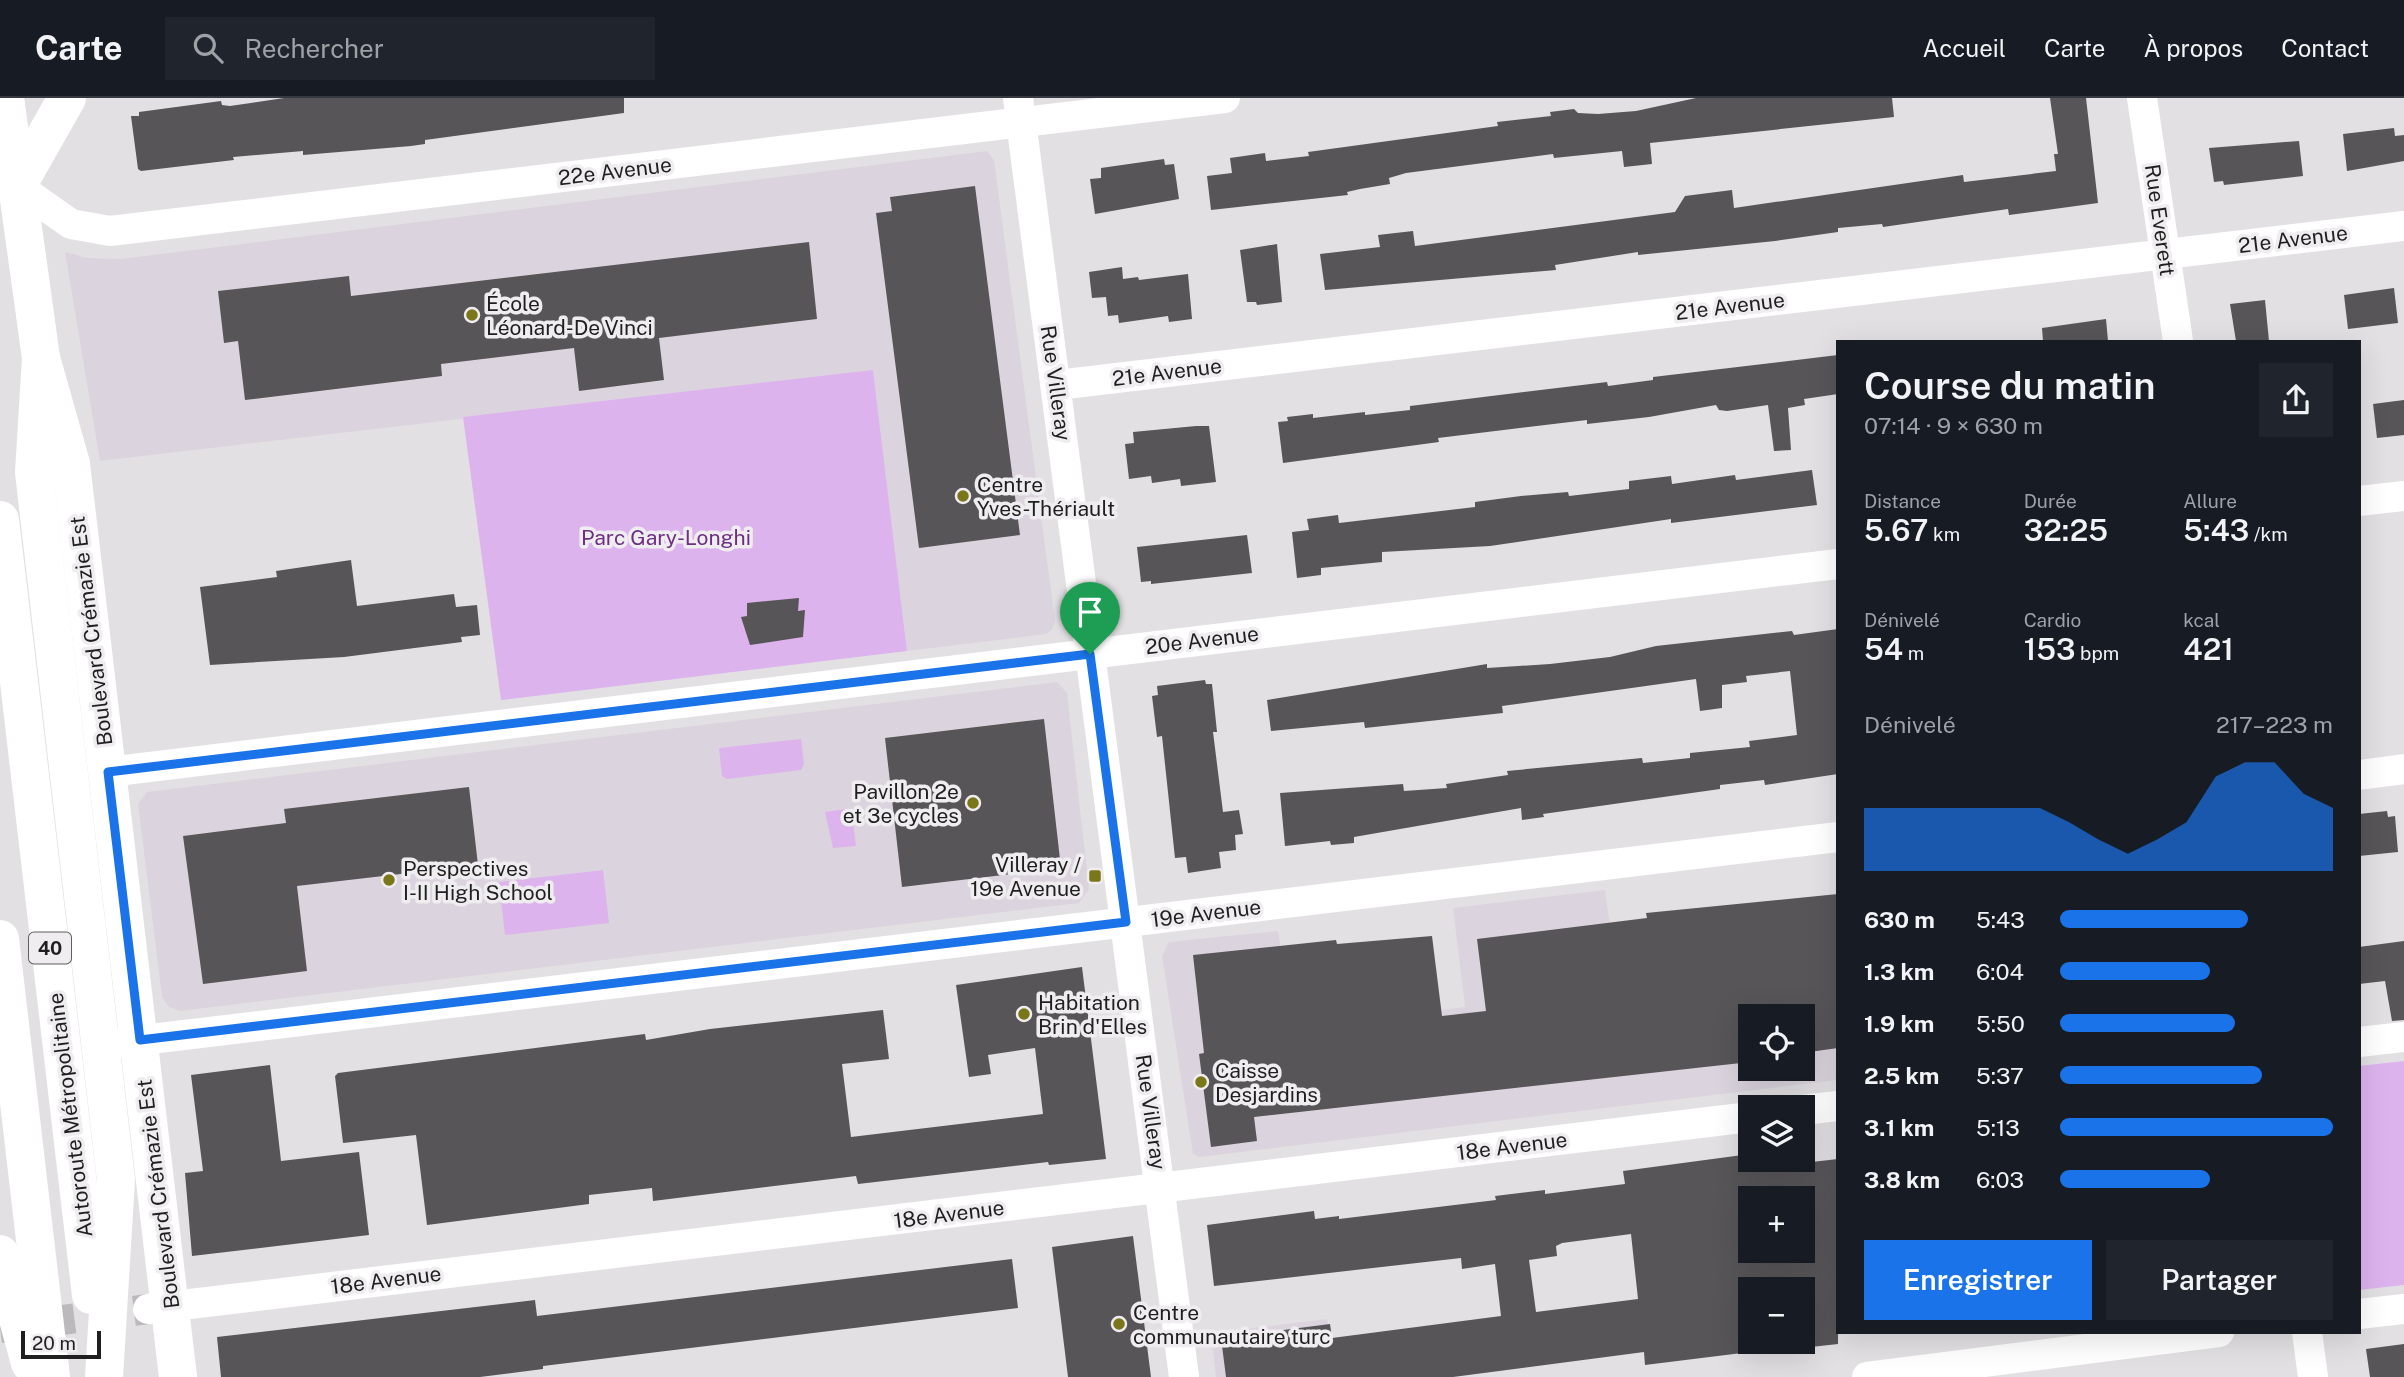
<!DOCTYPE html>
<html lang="fr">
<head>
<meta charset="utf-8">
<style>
	body { margin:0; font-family:"Public Sans",sans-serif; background:#20242c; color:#f1f3f6; height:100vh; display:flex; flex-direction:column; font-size:26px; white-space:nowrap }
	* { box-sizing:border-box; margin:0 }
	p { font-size:23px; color:#9ea1a6 }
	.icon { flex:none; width:38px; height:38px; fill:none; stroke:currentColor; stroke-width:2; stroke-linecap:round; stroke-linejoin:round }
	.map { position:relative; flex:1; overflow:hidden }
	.sheet { position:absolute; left:1836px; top:242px; width:525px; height:994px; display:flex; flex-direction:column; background:#171b24; border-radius:0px; box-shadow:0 7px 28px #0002 }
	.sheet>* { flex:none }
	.buttons { position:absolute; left:1738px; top:906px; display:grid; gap:14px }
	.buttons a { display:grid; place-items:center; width:77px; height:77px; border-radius:0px; background:#171b24; box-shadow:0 7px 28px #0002; font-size:35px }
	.scale { position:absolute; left:21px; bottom:18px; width:80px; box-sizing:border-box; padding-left:7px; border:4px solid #201f20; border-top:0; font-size:19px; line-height:24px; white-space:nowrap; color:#201f20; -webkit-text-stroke:5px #f0edf1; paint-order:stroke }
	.pin { position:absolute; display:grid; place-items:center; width:60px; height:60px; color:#fff; margin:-72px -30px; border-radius:50% 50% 50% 0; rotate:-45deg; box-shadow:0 0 7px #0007 }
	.pin .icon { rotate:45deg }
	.round { display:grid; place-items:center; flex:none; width:74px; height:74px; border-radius:0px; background:#20242c }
	.head { display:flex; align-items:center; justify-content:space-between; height:119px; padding:0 28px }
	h1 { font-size:38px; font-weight:600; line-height:52px }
	.metrics { display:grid; grid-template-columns:repeat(3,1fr); gap:10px; height:119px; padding:7px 28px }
	.metrics div { display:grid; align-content:center }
	.metrics b { font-size:30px; font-weight:600 }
	.metrics small { font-size:19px; font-weight:400 }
	.metrics p { font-size:19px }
	.chart { height:196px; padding:14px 28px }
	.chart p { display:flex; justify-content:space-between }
	.chart svg { width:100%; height:126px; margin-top:7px; fill:#1a73e8; opacity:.7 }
	.cta { display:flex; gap:14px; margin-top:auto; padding:14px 28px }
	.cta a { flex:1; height:80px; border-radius:0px; background:#1a73e8; color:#fff; font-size:28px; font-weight:600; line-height:80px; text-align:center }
	.cta a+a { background:#20242c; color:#f1f3f6 }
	ul { padding:0 28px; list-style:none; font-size:23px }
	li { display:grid; grid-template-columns:112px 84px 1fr; align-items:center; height:52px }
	li i { height:18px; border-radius:9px; background:#1a73e8 }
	header { display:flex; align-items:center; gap:42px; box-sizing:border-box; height:98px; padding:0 35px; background:#171b24; border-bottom:2px solid #363941 }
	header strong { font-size:33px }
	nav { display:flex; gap:38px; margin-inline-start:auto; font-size:24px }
	.search { width:490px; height:63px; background:#20242c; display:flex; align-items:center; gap:18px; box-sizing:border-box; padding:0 24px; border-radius:0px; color:#9ea1a6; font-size:26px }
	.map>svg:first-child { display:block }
	.built { fill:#dbd4de; fill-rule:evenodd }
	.green { fill:#ddb3ed }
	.building { fill:#575558; fill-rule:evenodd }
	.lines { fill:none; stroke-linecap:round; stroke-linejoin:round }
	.street-tunnel { stroke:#bbb9bc; stroke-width:30; stroke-dasharray:30 15; stroke-linecap:butt }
	.street { stroke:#fff; stroke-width:30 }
	.secondary { stroke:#fff; stroke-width:38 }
	.primary { stroke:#fff; stroke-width:38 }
	.highway { stroke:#fff; stroke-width:38 }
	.route-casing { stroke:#fff; stroke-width:14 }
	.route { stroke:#1a73e8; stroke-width:9 }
	.poi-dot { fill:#7a761a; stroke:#f0edf1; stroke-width:2.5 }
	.labels { text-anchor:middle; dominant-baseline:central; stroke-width:7; stroke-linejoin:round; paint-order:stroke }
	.shield { fill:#f0edf1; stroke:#5e5d5f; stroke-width:2 }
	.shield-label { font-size:19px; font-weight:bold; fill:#201f20 }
	.street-label { font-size:21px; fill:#201f20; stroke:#f0edf1 }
	.poi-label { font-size:21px; fill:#201f20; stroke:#f0edf1; text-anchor:start }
	.park-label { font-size:21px; fill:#6d2e83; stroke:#f0edf1 }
</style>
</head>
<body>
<header>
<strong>Carte</strong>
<div class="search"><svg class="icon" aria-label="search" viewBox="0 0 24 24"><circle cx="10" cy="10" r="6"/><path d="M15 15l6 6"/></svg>Rechercher</div>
<nav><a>Accueil</a><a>Carte</a><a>À propos</a><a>Contact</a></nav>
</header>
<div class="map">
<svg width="2404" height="1279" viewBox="0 0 2404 1279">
	<rect width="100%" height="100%" fill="#e2e0e3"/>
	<g class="built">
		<polygon points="987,53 994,62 1055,523 1052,532 1046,536 907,553 873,273 100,363 65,154 88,160 121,161"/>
		<polygon points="1057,584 1067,595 1089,791 1079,805 180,913 169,909 162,899 138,706 147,694"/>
		<path d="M 1605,792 L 1619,895 L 1837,867 L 1837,982 L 1199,1059 L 1193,1056 L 1162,858 L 1169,844 L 1278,833 L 1293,931 L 1465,909 L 1453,810 ZM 1750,919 L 1802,919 L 1802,971 L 1750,971 Z"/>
		<polygon points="1327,1221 1336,1279 1216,1279 1211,1235"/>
	</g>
	<g class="green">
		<polygon points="873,272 907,553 501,602 463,319"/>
		<polygon points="801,641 804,666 801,672 727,681 722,678 719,650"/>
		<polygon points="851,710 856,748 833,750 825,714"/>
		<polygon points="603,772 609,825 505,837 499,784"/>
		<polygon points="2404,963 2404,1187 2359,1192 2359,968"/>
	</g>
	<g class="building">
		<polygon points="284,0 624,0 624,15 425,42 425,46 411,48 303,57 303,53 233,59 234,62 141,73 138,71 131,18 139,18 139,14 221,3 222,7 230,8"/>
		<polygon points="1696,0 1892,0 1894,19 1650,45 1652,66 1624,69 1622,53 1554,60 1553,56 1406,75 1389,80 1390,86 1360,91 1347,94 1348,97 1211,112 1207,78 1232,75 1230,60 1265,55 1266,63 1309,58 1308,54 1498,28 1497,24 1551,18 1550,14 1574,11 1578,15 1598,16 1636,13"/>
		<polygon points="2050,0 2086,0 2098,105 2009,117 2008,111 1883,129 1882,126 1838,130 1838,134 1775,143 1638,157 1638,154 1555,167 1556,172 1325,192 1320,156 1380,149 1378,137 1413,133 1415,148 1675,114 1685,98 1732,92 1734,110 1963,77 1964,84 2056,73 2054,56 2058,56"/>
		<polygon points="2394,30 2395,38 2404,37 2404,63 2347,73 2343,36"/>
		<polygon points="2299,43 2303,78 2224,87 2223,83 2214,84 2209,50"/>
		<polygon points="1164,61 1165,67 1174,66 1179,101 1095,116 1090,81 1101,80 1101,70"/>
		<polygon points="975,88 1020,437 919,450 876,115 892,113 890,99"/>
		<polygon points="809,144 817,221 659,240 664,282 579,293 574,250 441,266 442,278 245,302 238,243 224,245 218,193 349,178 351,198"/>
		<polygon points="1277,146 1282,204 1257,207 1256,204 1247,204 1240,152"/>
		<polygon points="1122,169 1123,181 1138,179 1139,182 1188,176 1192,221 1169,224 1168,218 1119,225 1118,217 1108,218 1106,199 1092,200 1089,174"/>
		<polygon points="2394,190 2398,225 2348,231 2344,197"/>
		<polygon points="2265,202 2269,243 2236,243 2230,206"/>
		<polygon points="2106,221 2108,243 2043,243 2042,230"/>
		<polygon points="1838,257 1838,296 1804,301 1805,307 1788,310 1791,352 1774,353 1768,307 1727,313 1719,312 1716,307 1649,319 1587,326 1587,322 1438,340 1439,344 1283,365 1278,324 1288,323 1287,319 1313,316 1313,320 1365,314 1365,317 1410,312 1410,308 1607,284 1608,288 1653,282 1653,279"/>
		<polygon points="2404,302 2404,337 2377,340 2373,306"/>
		<polygon points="1196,328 1209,328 1216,384 1181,388 1180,381 1152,385 1151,378 1129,381 1125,346 1134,345 1133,334"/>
		<polygon points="1812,372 1817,407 1671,425 1671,421 1490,448 1382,454 1382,464 1321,470 1321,477 1297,480 1292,434 1309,432 1307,421 1338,417 1339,425 1475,409 1475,404 1521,398 1568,394 1569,398 1629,391 1629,383 1671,378 1672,386 1735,377 1736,382"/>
		<polygon points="1247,437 1252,475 1151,486 1151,483 1141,484 1137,449"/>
		<polygon points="351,462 357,508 454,496 456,509 477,507 480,537 461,539 462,544 344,559 210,567 200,489 277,479 276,473"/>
		<polygon points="799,500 798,513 805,512 803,539 750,547 741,519 747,518 747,505"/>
		<polygon points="1838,531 1838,676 1765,687 1764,682 1720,687 1720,691 1543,716 1544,719 1522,722 1521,710 1354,739 1354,745 1331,747 1330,743 1285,748 1280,695 1403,686 1404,693 1447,690 1446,686 1508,677 1507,673 1642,660 1643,665 1690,660 1690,655 1750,649 1749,643 1797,637 1790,573 1746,578 1747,584 1722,587 1722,610 1700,613 1696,581 1502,608 1503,615 1365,630 1364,624 1271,633 1267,602 1487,566 1487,570 1550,566 1610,559 1656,548 1792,533 1794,537"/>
		<polygon points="1205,582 1206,586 1212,586 1217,634 1213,634 1223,714 1239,712 1243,736 1235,737 1236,752 1219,754 1221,770 1188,775 1186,759 1175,760 1162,638 1157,639 1152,598 1158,597 1157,588"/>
		<polygon points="1044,621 1061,770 902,789 885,640"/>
		<polygon points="469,689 478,767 297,788 307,873 203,886 183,738 286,725 284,711"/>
		<polygon points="2387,713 2388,719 2395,718 2398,754 2359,758 2359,716"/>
		<polygon points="1838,796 1838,950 1802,955 1802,919 1750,919 1750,964 1254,1019 1257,1043 1211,1049 1199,956 1204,955 1193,857 1336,842 1337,846 1432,838 1442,918 1486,913 1477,841 1647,820 1646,815"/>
		<polygon points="2404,843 2404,922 2392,923 2385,883 2359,886 2359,849"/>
		<polygon points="1082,869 1106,1061 1049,1067 1048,1064 858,1086 856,1078 653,1103 652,1090 589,1097 589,1106 427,1127 416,1037 343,1045 335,978 338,975 645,936 646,942 710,931 883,912 889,961 842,966 851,1039 1043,1016 1035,950 988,957 991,976 969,979 956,887"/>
		<polygon points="270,967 281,1063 359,1054 369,1137 192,1158 185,1075 203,1073 191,977"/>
		<path d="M 1750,1056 L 1750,1062 L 1794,1062 L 1794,1066 L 1838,1061 L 1838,1246 L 1802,1250 L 1802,1192 L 1750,1192 L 1750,1254 L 1645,1267 L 1644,1254 L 1453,1279 L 1226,1279 L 1221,1240 L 1330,1226 L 1332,1240 L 1501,1218 L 1495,1166 L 1462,1171 L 1461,1160 L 1214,1188 L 1207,1127 L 1314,1113 L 1315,1121 L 1339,1118 L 1339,1121 L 1496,1102 L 1495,1098 L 1545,1092 L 1545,1096 L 1625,1086 L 1623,1073 ZM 1750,1101 L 1802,1101 L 1802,1153 L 1750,1153 ZM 1631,1136 L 1638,1201 L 1536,1214 L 1529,1162 L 1557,1158 L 1556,1148 L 1562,1145 Z"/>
		<polygon points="1133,1138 1151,1279 1068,1279 1052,1149"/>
		<polygon points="1012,1161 1018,1210 543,1268 543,1271 480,1279 221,1279 217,1239 535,1202 537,1218"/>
		<polygon points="2404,1246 2404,1279 2370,1279 2366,1251"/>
	</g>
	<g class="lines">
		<g class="street-tunnel">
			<polyline points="0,959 83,949"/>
			<polyline points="0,1230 148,1211"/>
		</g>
		<g class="street">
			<polyline points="1018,0 1184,1279"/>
			<polyline points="2142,0 2178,243"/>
			<polyline points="17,88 71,126 110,133 1225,0"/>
			<polyline points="1057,287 2404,128"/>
			<polyline points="2359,403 2404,398"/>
			<polyline points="108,674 1838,466"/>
			<polyline points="2359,677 2404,671"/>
			<polyline points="2359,944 2404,939"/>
			<polyline points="117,945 1838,739"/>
			<polyline points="1802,1012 1838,1008"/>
			<polyline points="148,1211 1750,1019"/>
			<polyline points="2359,1216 2404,1211"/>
			<polyline points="2307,1234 2313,1279"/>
			<polyline points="1867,1279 2219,1234"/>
		</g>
		<polyline class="secondary" points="5,0 41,260 71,366 178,1279"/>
		<polyline class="primary" points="17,88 67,0"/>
		<g class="highway">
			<polyline points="41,260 34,374 116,1082 104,1279"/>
			<polyline points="0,422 91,1197"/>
			<polyline points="0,841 51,1279"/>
			<polyline points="0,1156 30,1265"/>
		</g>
	</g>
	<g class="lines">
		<defs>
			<polygon id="route" points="1090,556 1126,824 140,942 108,674"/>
		</defs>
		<use href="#route" class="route-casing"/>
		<use href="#route" class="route"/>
	</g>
	<g class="poi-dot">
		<circle cx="472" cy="217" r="7"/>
		<circle cx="963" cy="398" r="7"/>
		<circle cx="973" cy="705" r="7"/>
		<rect x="1088" y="771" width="14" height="14" rx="3.5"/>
		<circle cx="389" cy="782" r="7"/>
		<circle cx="1024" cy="916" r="7"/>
		<circle cx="1201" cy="984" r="7"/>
		<circle cx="1119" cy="1226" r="7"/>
	</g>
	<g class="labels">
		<rect class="shield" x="29" y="834.5" width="42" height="31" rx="5"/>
		<g class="shield-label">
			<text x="50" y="850">40</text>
		</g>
		<g class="street-label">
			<text transform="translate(615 73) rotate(-7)">22e Avenue</text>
			<text transform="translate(2160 122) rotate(82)">Rue Everett</text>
			<text transform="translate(2293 141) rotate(-7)">21e Avenue</text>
			<text transform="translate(1730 208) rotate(-7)">21e Avenue</text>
			<text transform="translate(1167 274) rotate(-7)">21e Avenue</text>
			<text transform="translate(1056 285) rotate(82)">Rue Villeray</text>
			<text transform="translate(91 533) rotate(-97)">Boulevard Crémazie Est</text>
			<text transform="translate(1202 542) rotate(-7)">20e Avenue</text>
			<text transform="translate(1206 815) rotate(-7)">19e Avenue</text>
			<text transform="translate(1151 1014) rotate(82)">Rue Villeray</text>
			<text transform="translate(70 1017) rotate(-97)">Autoroute Métropolitaine</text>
			<text transform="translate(1512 1048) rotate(-7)">18e Avenue</text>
			<text transform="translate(158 1096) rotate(-97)">Boulevard Crémazie Est</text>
			<text transform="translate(949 1116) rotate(-7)">18e Avenue</text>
			<text transform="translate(386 1182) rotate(-7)">18e Avenue</text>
		</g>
		<g class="poi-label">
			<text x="486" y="205">École<tspan x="486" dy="24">Léonard-De Vinci</tspan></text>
			<text x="977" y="386">Centre<tspan x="977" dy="24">Yves-Thériault</tspan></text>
			<text x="959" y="693" text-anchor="end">Pavillon 2e<tspan x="959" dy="24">et 3e cycles</tspan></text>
			<text x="1081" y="766" text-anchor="end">Villeray /<tspan x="1081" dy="24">19e Avenue</tspan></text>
			<text x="403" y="770">Perspectives<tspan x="403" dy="24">I-II High School</tspan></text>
			<text x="1038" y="904">Habitation<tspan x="1038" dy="24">Brin d'Elles</tspan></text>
			<text x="1215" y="972">Caisse<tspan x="1215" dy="24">Desjardins</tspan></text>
			<text x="1133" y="1214">Centre<tspan x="1133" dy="24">communautaire turc</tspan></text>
		</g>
		<g class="park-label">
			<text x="666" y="439">Parc Gary-Longhi</text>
		</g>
	</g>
</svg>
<div class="buttons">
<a><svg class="icon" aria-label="locate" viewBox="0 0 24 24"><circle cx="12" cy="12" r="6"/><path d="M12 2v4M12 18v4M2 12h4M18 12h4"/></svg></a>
<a><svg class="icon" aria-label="layers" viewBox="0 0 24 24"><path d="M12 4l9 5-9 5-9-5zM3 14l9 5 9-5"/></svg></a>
<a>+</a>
<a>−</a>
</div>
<div class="scale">20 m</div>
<div class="pin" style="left:1090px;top:556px;background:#1e9e55"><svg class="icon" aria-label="arrive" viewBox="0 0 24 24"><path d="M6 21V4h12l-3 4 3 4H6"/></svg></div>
<section class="sheet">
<div class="head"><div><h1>Course du matin</h1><p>07:14 · 9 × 630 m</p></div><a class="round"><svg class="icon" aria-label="share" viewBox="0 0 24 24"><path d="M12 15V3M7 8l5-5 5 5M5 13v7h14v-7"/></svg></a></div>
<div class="metrics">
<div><p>Distance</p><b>5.67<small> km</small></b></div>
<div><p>Durée</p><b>32:25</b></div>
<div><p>Allure</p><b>5:43<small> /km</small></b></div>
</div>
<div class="metrics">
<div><p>Dénivelé</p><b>54<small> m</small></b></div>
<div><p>Cardio</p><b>153<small> bpm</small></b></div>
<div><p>kcal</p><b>421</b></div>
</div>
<div class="chart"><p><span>Dénivelé</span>217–223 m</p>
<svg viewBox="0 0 160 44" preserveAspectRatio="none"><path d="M0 44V22L10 22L20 22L30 22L40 22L50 22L60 22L70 27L80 33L90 38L100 33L110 27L120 11L130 6L140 6L150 17L160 22V44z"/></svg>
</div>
<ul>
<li><b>630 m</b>5:43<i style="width:69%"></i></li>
<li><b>1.3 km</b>6:04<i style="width:55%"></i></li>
<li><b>1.9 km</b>5:50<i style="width:64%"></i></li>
<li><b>2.5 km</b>5:37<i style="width:74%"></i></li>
<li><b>3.1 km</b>5:13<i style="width:100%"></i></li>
<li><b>3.8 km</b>6:03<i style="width:55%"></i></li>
</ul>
<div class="cta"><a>Enregistrer</a><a>Partager</a></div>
</section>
</div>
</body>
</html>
